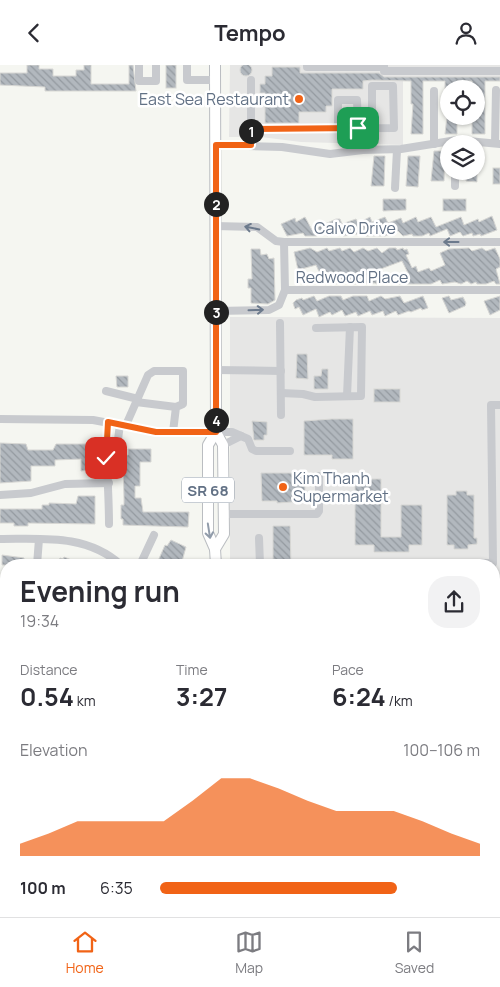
<!DOCTYPE html>
<html lang="en">
<head>
<meta charset="utf-8">
<style>
	body { margin:0; font-family:Manrope,sans-serif; background:#f2f2f3; color:#2b2b33; height:100vh; display:flex; flex-direction:column; font-size:19px; white-space:nowrap }
	* { box-sizing:border-box; margin:0 }
	p { font-size:16px; color:#7c7c81 }
	.icon { flex:none; width:28px; height:28px; fill:none; stroke:currentColor; stroke-width:2; stroke-linecap:round; stroke-linejoin:round }
	.map { position:relative; flex:1; overflow:hidden }
	.sheet { position:absolute; left:0px; top:494px; width:500px; height:359px; display:flex; flex-direction:column; background:#fff; border-radius:20px 20px 0 0; box-shadow:0 1px 4px #0004 }
	.sheet>* { flex:none }
	.buttons { position:absolute; left:440px; top:15px; display:grid; gap:10px }
	.buttons a { display:grid; place-items:center; width:45px; height:45px; border-radius:50%; background:#fff; box-shadow:0 1px 4px #0004; font-size:25px }
	.pin { position:absolute; display:grid; place-items:center; width:42px; height:42px; color:#fff; margin:-21px; border-radius:10px; box-shadow:0 2px 8px #0006 }
	.km { position:absolute; width:25px; height:25px; margin:-12px; border-radius:50%; background:#222; color:#fff; font-size:14px; line-height:25px; text-align:center }
	.round { display:grid; place-items:center; flex:none; width:52px; height:52px; border-radius:20px; background:#f2f2f3 }
	.headline { display:flex; align-items:center; justify-content:space-between; height:85px; padding:0 20px }
	h1 { font-size:28px; font-weight:700; line-height:38px }
	.figures { display:grid; grid-template-columns:repeat(3,1fr); gap:8px; height:85px; padding:5px 20px }
	.figures div { display:grid; align-content:center }
	.figures b { font-size:25px; font-weight:700 }
	.figures small { font-size:14px; font-weight:400 }
	.figures p { font-size:14px }
	.chart { height:140px; padding:10px 20px }
	.chart p { display:flex; justify-content:space-between }
	.chart svg { width:100%; height:90px; margin-top:5px; fill:#f16316; opacity:.7 }
	ul { padding:0 20px; list-style:none; font-size:16px }
	li { display:grid; grid-template-columns:80px 60px 1fr; align-items:center; height:38px }
	li i { height:12px; border-radius:6px; background:#f16316 }
	header { display:flex; justify-content:space-between; align-items:center; height:65px; padding:0 20px; background:#fff; font-size:22px; font-weight:700 }
	.dock { display:flex; justify-content:space-around; align-items:center; height:70px; border-top:1px solid #e1e1e2; background:#fff; font-size:14px; color:#7c7c81 }
	.dock a { display:grid; justify-items:center; gap:2px }
	.dock .current { color:#f16316 }
	.map>svg:first-child { display:block }
	.built { fill:#e6e6e5 }
	.building { fill:url(#building-back-hatch); stroke:#d7d7d4 }
	.lines { fill:none; stroke-linecap:round; stroke-linejoin:round }
	.major-casing { stroke:#babdc1; stroke-width:12 }
	.minor { stroke:#c8cace; stroke-width:8 }
	.major { stroke:#fff; stroke-width:10 }
	.oneway { stroke:#6c7a8c }
	.oneway2 { stroke:#919caa }
	.route-casing { stroke:#fff; stroke-width:10 }
	.route { stroke:#f16316; stroke-width:6 }
	.poi-dot { fill:#f16316; stroke:#fff; stroke-width:2 }
	.labels { text-anchor:middle; dominant-baseline:central; stroke-width:5; stroke-linejoin:round; paint-order:stroke }
	.shield { fill:#fff; stroke:#919caa; stroke-width:1 }
	.shield-label { font-size:15px; font-weight:bold; fill:#627185 }
	.poi-label { font-size:16px; fill:#627185; stroke:#fff; text-anchor:end }
	.street-label { font-size:16px; fill:#627185; stroke:#fff }
</style>
</head>
<body>
<header><svg class="icon" aria-label="back" viewBox="0 0 24 24"><path d="M15 5l-7 7 7 7"/></svg>Tempo<svg class="icon" aria-label="person" viewBox="0 0 24 24"><circle cx="12" cy="8" r="4"/><path d="M4 21q1-7 8-7t8 7"/></svg></header>
<div class="map">
<svg width="500" height="852" viewBox="0 0 500 852">
	<defs>
		<pattern id="building-back-hatch" width="6" height="6" patternUnits="userSpaceOnUse" patternTransform="scale(1.25)"><rect width="6" height="6" fill="#b2b8be"/><path d="M-1 5l2 2M0 0l6 6M5-1l2 2" fill="none" stroke="#949aa0"/></pattern>
	</defs>
	<rect width="100%" height="100%" fill="#f5f6f1"/>
	<g class="built">
		<polygon points="230,0 500,0 500,16 403,16 403,80 301,77 261,72 229,72"/>
		<polygon points="230,252 500,253 500,520 494,520 494,500 230,500"/>
	</g>
	<g class="building">
		<circle cx="246" cy="5" r="6"/>
		<polygon points="27,0 39,0 39,4 53,4 53,11 76,11 76,5 84,5 84,0 91,0 91,19 129,19 129,0 133,0 136,26 45,26 45,22 0,20 0,8 27,8"/>
		<rect x="166" y="0" width="10" height="23"/>
		<polygon points="272,2 300,2 300,8 379,8 384,12 500,12 500,16 485,16 485,69 472,69 472,53 476,51 476,24 472,24 472,16 457,16 457,24 445,24 445,16 423,16 423,69 411,69 413,39 411,39 411,16 372,15 363,16 363,24 332,24 332,41 326,41 326,47 299,47 299,58 265,58 265,28 260,28 260,19 265,19 265,11 272,11"/>
		<polygon points="447,51 457,51 457,69 445,69"/>
		<polygon points="434,86 445,86 444,116 431,116"/>
		<polygon points="374,91 385,91 384,121 371,121"/>
		<polygon points="408,91 420,91 418,122 406,121"/>
		<rect x="493" y="103" width="7" height="16"/>
		<polygon points="466,106 477,106 477,117 466,116"/>
		<polygon points="383,134 406,134 406,145 383,146"/>
		<rect x="443" y="134" width="23" height="12"/>
		<polygon points="492,151 497,165 481,171 480,169 473,171 472,168 463,171 460,167 450,171 447,164 430,171 429,168 422,171 413,171 412,169 403,171 398,166 385,171 366,171 365,168 343,171 341,167 339,168 338,166 327,171 324,168 316,171 305,171 303,168 287,171 281,159 295,153 296,157 305,152 312,165 336,154 340,154 342,159 356,154 358,158 370,152 372,157 385,152 388,158 401,153 403,158 416,152 418,157 431,152 436,162 461,152 464,160 478,154 479,157"/>
		<polygon points="310,183 317,187 327,183 329,186 340,183 342,186 350,183 354,187 363,183 368,186 377,183 382,188 389,183 396,183 397,185 403,183 404,185 407,184 409,189 406,190 412,203 416,201 418,207 429,203 431,206 445,200 440,188 449,184 469,183 472,186 482,183 486,186 495,183 500,194 500,202 496,204 500,219 496,219 494,216 486,219 477,219 476,217 471,219 467,216 461,219 455,217 442,219 440,215 431,219 399,219 400,210 409,210 402,196 378,205 383,217 377,219 375,218 350,219 349,217 334,219 333,217 325,219 320,214 322,213 316,200 298,205 294,187"/>
		<polygon points="251,184 260,184 261,190 267,189 269,194 274,193 275,235 268,239 251,238 251,223 248,223 248,214 252,214"/>
		<polygon points="314,231 317,236 329,231 341,231 343,235 353,231 367,231 369,236 381,231 385,234 400,231 404,238 423,231 428,243 422,245 421,243 411,247 409,246 398,250 396,246 385,251 383,246 372,250 370,246 358,251 356,247 345,251 342,245 332,250 330,247 319,252 316,244 303,250 299,242 295,244 293,238 296,235 302,233 303,235"/>
		<polygon points="449,231 451,235 463,232 466,238 465,241 449,248 442,233"/>
		<polygon points="500,231 500,245 490,250 484,236"/>
		<polygon points="297,289 307,289 308,314 296,313"/>
		<polygon points="322,304 328,304 328,324 314,324 314,311 321,311"/>
		<polygon points="116,311 128,311 128,322 117,322"/>
		<rect x="374" y="324" width="26" height="13"/>
		<polygon points="332,354 353,354 353,394 332,394 332,390 304,390 304,356"/>
		<polygon points="252,356 267,357 267,370 264,370 264,375 254,375"/>
		<polygon points="0,378 26,379 28,385 53,385 56,379 96,379 98,380 98,404 81,406 81,394 55,395 55,401 31,401 31,416 0,418"/>
		<polygon points="128,384 151,384 151,397 140,397 140,421 135,421 135,433 141,433 143,447 189,447 188,462 123,460 123,454 121,454 121,440 124,440 124,433 123,396 125,390 128,390"/>
		<polygon points="261,408 305,408 305,436 277,438 277,436 262,436"/>
		<polygon points="355,414 381,414 381,472 401,472 401,440 422,440 422,480 409,480 409,487 374,487 374,480 355,480"/>
		<polygon points="456,426 467,426 467,430 474,430 474,473 477,473 477,479 468,480 468,484 454,484 454,480 447,480 447,430 456,430"/>
		<polygon points="78,431 95,431 95,459 28,458 28,461 14,461 14,458 0,458 0,444 42,444 42,440 49,440 49,438 76,439"/>
		<polygon points="273,461 290,461 291,500 273,500"/>
		<polygon points="171,475 186,482 181,500 159,500 158,496 165,480 167,481"/>
		<polygon points="2,490 24,493 24,500 2,500"/>
		<polygon points="64,492 74,496 73,498 77,500 57,500 60,493 63,494"/>
		<rect x="494" y="655" width="6" height="20"/>
		<rect x="494" y="830" width="6" height="19"/>
		<polygon points="0,834 6,840 6,846 16,846 11,852 0,852"/>
		<polygon points="443,846 465,846 464,852 443,849"/>
	</g>
	<g class="lines">
		<defs>
			<g id="major">
				<polyline points="215,0 216,367 223,380 224,469 215,484"/>
				<polyline points="216,500 215,484 208,468 208,380 216,367"/>
				<polyline points="217,846 217,852"/>
			</g>
		</defs>
		<use href="#major" class="major-casing"/>
		<g class="minor">
			<polyline points="139,0 139,16 156,16 156,0"/>
			<polyline points="187,0 187,15 215,15"/>
			<polyline points="307,0 307,2 384,2"/>
			<polyline points="384,0 384,6 500,6"/>
			<polyline points="251,15 251,37"/>
			<polyline points="215,37 251,37 251,80"/>
			<polyline points="338,63 338,35 357,35 358,63"/>
			<polyline points="251,64 394,63 393,21 372,21 372,63"/>
			<polyline points="495,78 496,25"/>
			<polyline points="434,79 434,26"/>
			<polyline points="215,80 282,82 330,89 363,85 401,84 457,75 500,79"/>
			<polyline points="455,121 455,106"/>
			<polyline points="395,123 397,85"/>
			<polyline points="215,161 257,162 276,176 284,177 500,177"/>
			<polyline points="285,225 500,225"/>
			<polyline points="216,246 269,245 279,240 285,225 284,177"/>
			<polyline points="280,258 281,350"/>
			<polyline points="216,305 281,306"/>
			<polyline points="106,326 138,334"/>
			<polyline points="281,328 303,329 315,332 361,331 362,262 316,263"/>
			<polyline points="347,331 350,262"/>
			<polyline points="136,337 176,342"/>
			<polyline points="0,354 93,355 157,367 232,367 248,374 252,384 256,386 290,386"/>
			<path d="M 108,357 C 105,391 109,424 109,459"/>
			<polyline points="126,360 148,310 154,306 183,306 183,339 176,342 173,367"/>
			<polyline points="223,380 241,371"/>
			<polyline points="109,405 115,398 120,359"/>
			<polyline points="0,430 31,428 65,419 109,418"/>
			<polyline points="224,449 317,449 319,446 319,411"/>
			<polyline points="259,473 260,500"/>
			<path d="M 0,474 C 43,474 87,469 121,500"/>
			<polyline points="37,500 39,474"/>
			<polyline points="140,500 154,470"/>
			<polyline points="469,500 469,498 493,498 491,340 500,340"/>
			<polyline points="494,526 500,526"/>
			<polyline points="494,578 500,578"/>
			<polyline points="0,608 6,595"/>
			<polyline points="494,641 500,641"/>
			<polyline points="326,846 328,852"/>
			<polyline points="357,846 357,852"/>
			<polyline points="382,846 382,852"/>
			<polyline points="410,846 411,852"/>
			<polyline points="260,852 282,850"/>
		</g>
		<use href="#major" class="major"/>
	</g>
	<defs><path id="oneway-shaft" d="M-6 0H5M1.5-3L5.5 0L1.5 3" fill="none" stroke-width="1.6" stroke-linecap="round" stroke-linejoin="round" transform="scale(1.25)"/></defs>
	<g class="oneway">
		<use href="#oneway-shaft" transform="translate(252 163) rotate(-169)"/>
		<use href="#oneway-shaft" transform="translate(451 177) rotate(180)"/>
		<use href="#oneway-shaft" transform="translate(256 245) rotate(-2)"/>
	</g>
	<use class="oneway2" href="#oneway-shaft" transform="translate(209 466) rotate(81)"/>
	<g class="lines">
		<defs>
			<polyline id="route" points="106,393 108,357 156,367 216,367 216,80 251,80 251,64 358,63"/>
		</defs>
		<use href="#route" class="route-casing"/>
		<use href="#route" class="route"/>
	</g>
	<g class="poi-dot">
		<circle cx="299" cy="34" r="5"/>
		<circle cx="283" cy="422" r="5"/>
	</g>
	<g class="labels">
		<rect class="shield" x="182" y="412.5" width="52" height="25" rx="4"/>
		<g class="shield-label">
			<text x="208" y="425">SR 68</text>
		</g>
		<g class="poi-label">
			<text x="289" y="34">East Sea Restaurant</text>
			<text x="293" y="413" text-anchor="start">Kim Thanh<tspan x="293" dy="18">Supermarket</tspan></text>
		</g>
		<g class="street-label">
			<text x="355" y="163">Calvo Drive</text>
			<text x="352" y="212">Redwood Place</text>
		</g>
	</g>
</svg>
<div class="buttons">
<a><svg class="icon" aria-label="locate" viewBox="0 0 24 24"><circle cx="12" cy="12" r="6"/><path d="M12 2v4M12 18v4M2 12h4M18 12h4"/></svg></a>
<a><svg class="icon" aria-label="layers" viewBox="0 0 24 24"><path d="M12 4l9 5-9 5-9-5zM3 14l9 5 9-5"/></svg></a>
</div>
<div class="pin" style="left:358px;top:63px;background:#1e9e55"><svg class="icon" aria-label="arrive" viewBox="0 0 24 24"><path d="M6 21V4h12l-3 4 3 4H6"/></svg></div>
<div class="pin" style="left:106px;top:393px;background:#d93025"><svg class="icon" aria-label="check" viewBox="0 0 24 24"><path d="M5 12l5 5 9-10"/></svg></div>
<b class="km" style="left:251px;top:66px">1</b>
<b class="km" style="left:216px;top:139px">2</b>
<b class="km" style="left:216px;top:247px">3</b>
<b class="km" style="left:216px;top:355px">4</b>
<section class="sheet">
<div class="headline"><div><h1>Evening run</h1><p>19:34</p></div><a class="round"><svg class="icon" aria-label="share" viewBox="0 0 24 24"><path d="M12 15V3M7 8l5-5 5 5M5 13v7h14v-7"/></svg></a></div>
<div class="figures">
<div><p>Distance</p><b>0.54<small> km</small></b></div>
<div><p>Time</p><b>3:27</b></div>
<div><p>Pace</p><b>6:24<small> /km</small></b></div>
</div>
<div class="chart"><p><span>Elevation</span>100–106 m</p>
<svg viewBox="0 0 160 44" preserveAspectRatio="none"><path d="M0 44V38L10 33L20 27L30 27L40 27L50 27L60 17L70 6L80 6L90 11L100 17L110 22L120 22L130 22L140 27L150 33L160 38V44z"/></svg>
</div>
<ul>
<li><b>100 m</b>6:35<i style="width:74%"></i></li>
</ul>
</section>
</div>
<nav class="dock">
<a class="current"><svg class="icon" aria-label="home" viewBox="0 0 24 24"><path d="M3 11l9-7 9 7M6 9v11h12V9"/></svg>Home</a>
<a><svg class="icon" aria-label="map" viewBox="0 0 24 24"><path d="M3 6l6-2 6 2 6-2v14l-6 2-6-2-6 2zM9 4v14M15 6v14"/></svg>Map</a>
<a><svg class="icon" aria-label="saved" viewBox="0 0 24 24"><path d="M7 4h10v16l-5-4-5 4z"/></svg>Saved</a>
</nav>
</body>
</html>
